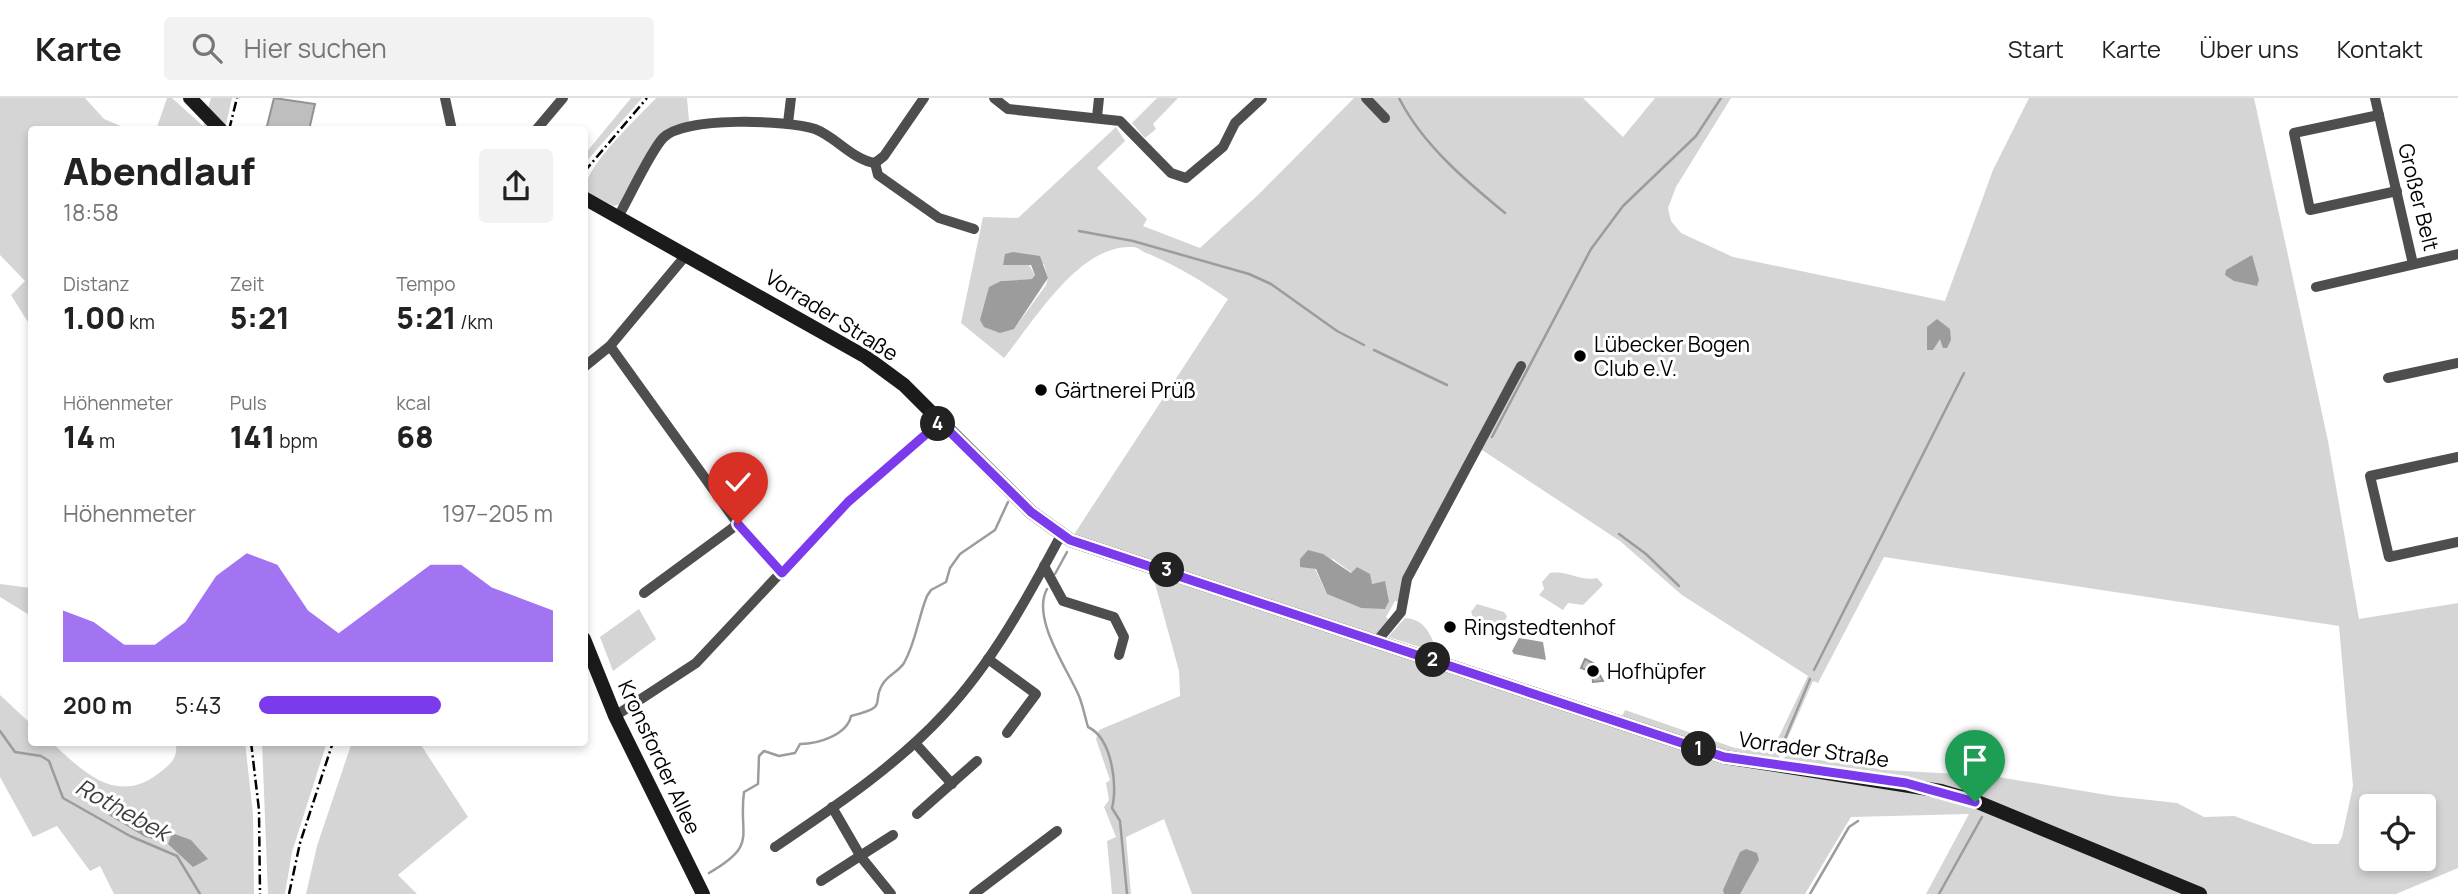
<!DOCTYPE html>
<html lang="de">
<head>
<meta charset="utf-8">
<style>
	body { margin:0; font-family:Manrope,sans-serif; background:#f2f2f2; color:#222; height:100vh; display:flex; flex-direction:column; font-size:26px; white-space:nowrap }
	* { box-sizing:border-box; margin:0 }
	p { font-size:23px; color:#767676 }
	.icon { flex:none; width:38px; height:38px; fill:none; stroke:currentColor; stroke-width:2; stroke-linecap:round; stroke-linejoin:round }
	.map { position:relative; flex:1; overflow:hidden }
	.drawer { position:absolute; left:28px; top:28px; width:560px; height:620px; display:flex; flex-direction:column; background:#fff; border-radius:7px; box-shadow:0 4px 10px #0003 }
	.drawer>* { flex:none }
	.buttons { position:absolute; left:2359px; top:696px; display:grid; gap:14px }
	.buttons a { display:grid; place-items:center; width:77px; height:77px; border-radius:7px; background:#fff; box-shadow:0 4px 10px #0003; font-size:35px }
	.pin { position:absolute; display:grid; place-items:center; width:60px; height:60px; color:#fff; margin:-72px -30px; border-radius:50% 50% 50% 0; rotate:-45deg; box-shadow:0 0 7px #0007 }
	.pin .icon { rotate:45deg }
	.km { position:absolute; width:35px; height:35px; margin:-18px; border-radius:50%; background:#222; color:#fff; font-size:19px; line-height:35px; text-align:center }
	.round { display:grid; place-items:center; flex:none; width:74px; height:74px; border-radius:7px; background:#f2f2f2 }
	.summary { display:flex; align-items:center; justify-content:space-between; height:119px; padding:0 35px }
	h1 { font-size:38px; font-weight:800; line-height:52px }
	.stats { display:grid; grid-template-columns:repeat(3,1fr); gap:10px; height:119px; padding:7px 35px }
	.stats div { display:grid; align-content:center }
	.stats b { font-size:30px; font-weight:800 }
	.stats small { font-size:19px; font-weight:400 }
	.stats p { font-size:19px }
	.chart { height:196px; padding:14px 35px }
	.chart p { display:flex; justify-content:space-between }
	.chart svg { width:100%; height:126px; margin-top:7px; fill:#7c3aed; opacity:.7 }
	ul { padding:0 35px; list-style:none; font-size:23px }
	li { display:grid; grid-template-columns:112px 84px 1fr; align-items:center; height:52px }
	li i { height:18px; border-radius:9px; background:#7c3aed }
	header { display:flex; align-items:center; gap:42px; box-sizing:border-box; height:98px; padding:0 35px; background:#fff; border-bottom:2px solid #e0e0e0 }
	header strong { font-size:33px }
	nav { display:flex; gap:38px; margin-inline-start:auto; font-size:24px }
	.search { width:490px; height:63px; background:#f2f2f2; display:flex; align-items:center; gap:18px; box-sizing:border-box; padding:0 24px; border-radius:7px; color:#767676; font-size:26px }
	.map>svg:first-child { display:block }
	.green { fill:#d5d5d5; fill-rule:evenodd }
	.water { fill:#9c9c9c }
	.lines { fill:none; stroke-linecap:round; stroke-linejoin:round }
	.stream { stroke:#9c9c9c; stroke-width:2.5 }
	.building { fill:#bebebe; stroke:#929292; stroke-width:2 }
	.street { stroke:#4e4e4e; stroke-width:10 }
	.secondary { stroke:#1b1b1b; stroke-width:14 }
	.rail { stroke:#000; stroke-width:2.5; stroke-dasharray:10 3.5 2 3.5; stroke-linecap:butt }
	.route-casing { stroke:#fff; stroke-width:14 }
	.route { stroke:#7c3aed; stroke-width:9 }
	.poi-dot { fill:#000; stroke:#fff; stroke-width:2.5 }
	.labels { text-anchor:middle; dominant-baseline:central; stroke-width:6; stroke-linejoin:round; paint-order:stroke }
	.street-label { font-size:21px; fill:#000; stroke:#fff }
	.poi-label { font-size:21px; fill:#000; stroke:#fff; text-anchor:start }
	.water-label { font-size:23px; font-style:italic; fill:#3d3d3d; stroke:#fff }
</style>
</head>
<body>
<header>
<strong>Karte</strong>
<div class="search"><svg class="icon" aria-label="search" viewBox="0 0 24 24"><circle cx="10" cy="10" r="6"/><path d="M15 15l6 6"/></svg>Hier suchen</div>
<nav><a>Start</a><a>Karte</a><a>Über uns</a><a>Kontakt</a></nav>
</header>
<div class="map">
<svg width="2458" height="796" viewBox="0 0 2458 796">
	<rect width="100%" height="100%" fill="#fff"/>
	<g class="green">
		<polygon points="0,0 85,0 104,21 128,31 32,32 31,229 11,197 25,183 0,157"/>
		<polygon points="167,0 172,0 203,28 211,0 232,0 225,31 156,32"/>
		<polygon points="631,0 642,0 585,65 585,56"/>
		<path d="M 656,0 L 687,0 L 689,23 L 662,35 L 620,106 L 614,108 L 585,94 C 584,68 638,20 656,0 Z"/>
		<polygon points="1157,0 1178,0 1153,26 1156,31 1145,40 1132,25"/>
		<path d="M 1354,0 L 1583,0 L 1623,39 L 1655,0 L 1731,0 L 1676,89 L 1668,110 L 1671,123 L 1681,135 L 1733,159 L 1945,203 L 1993,72 L 2029,0 L 2254,0 L 2328,343 L 2359,521 L 2458,505 L 2458,770 L 2396,796 L 1926,796 L 1969,716 L 1851,719 L 1805,796 L 1192,796 L 1164,721 L 1126,739 L 1131,796 L 1112,796 L 1107,743 L 1116,739 L 1104,709 L 1109,702 L 1106,685 L 1110,682 L 1096,641 L 1099,632 L 1180,598 L 1179,573 L 1151,471 L 1071,441 L 1228,201 C 1202,183 1179,169 1149,156 C 1139,153 1141,150 1133,149 C 1079,146 1035,222 1004,260 L 961,225 L 983,119 L 1018,120 L 1116,29 L 1125,43 L 1097,70 L 1147,121 L 1143,128 L 1200,150 L 1259,96 ZM 1044,166 L 1048,180 L 1046,187 L 1014,231 L 1001,183 L 1033,181 L 1035,177 L 1029,167 ZM 1476,348 L 1620,443 L 1682,497 L 1808,578 L 1771,655 L 1735,650 L 1625,612 L 1621,620 L 1379,537 L 1390,524 L 1386,519 L 1395,503 L 1400,504 ZM 1884,459 L 2339,528 L 2353,688 L 2342,739 L 2338,746 L 2313,746 L 2234,718 L 2204,719 L 2177,705 L 2113,698 L 1992,678 L 1886,672 L 1786,657 L 1782,664 L 1777,664 L 1813,583 L 1818,585 ZM 1333,461 L 1352,475 L 1357,469 L 1372,486 L 1385,484 L 1389,502 L 1361,510 L 1327,496 L 1315,471 L 1308,469 ZM 2371,709 L 2424,709 L 2424,761 L 2371,761 Z"/>
		<path d="M 1550,475 C 1569,472 1580,484 1597,480 L 1603,487 L 1583,507 L 1568,505 L 1563,512 L 1539,497 L 1544,491 L 1542,484 Z"/>
		<polygon points="0,486 31,490 31,518 0,499"/>
		<polygon points="1477,506 1504,514 1507,518 1504,526 1495,529 1474,522 1471,514"/>
		<polygon points="639,511 656,541 613,573 600,539"/>
		<path d="M 1405,520 C 1421,521 1427,530 1433,543 L 1429,552 L 1388,539 Z"/>
		<path d="M 0,597 L 31,626 L 32,644 L 51,644 C 85,675 118,710 163,672 C 173,664 179,656 175,644 L 245,644 L 253,716 L 254,796 L 114,796 L 100,768 L 90,773 L 57,728 L 33,739 L 0,679 Z"/>
		<polygon points="262,644 327,644 292,754 285,796 268,796"/>
		<polygon points="352,644 419,644 468,719 398,777 417,796 306,796 317,748"/>
	</g>
	<g class="water">
		<polygon points="1013,154 1040,158 1048,180 1014,231 1000,235 984,229 980,222 989,189 1001,183 1032,181 1035,177 1031,167 1003,167 1005,156"/>
		<polygon points="2252,157 2259,182 2257,188 2234,183 2225,177 2226,172"/>
		<polygon points="1937,221 1950,231 1951,242 1947,250 1943,250 1940,241 1933,252 1927,252 1927,229"/>
		<polygon points="1308,452 1323,456 1351,475 1357,469 1370,476 1372,486 1385,483 1389,503 1385,511 1361,510 1327,496 1316,471 1300,469 1300,461"/>
		<polygon points="1519,540 1543,544 1546,562 1514,556 1512,553"/>
		<polygon points="110,706 127,710 164,734 162,743 145,739 107,716"/>
		<polygon points="172,735 191,742 208,761 193,769 168,746"/>
		<polygon points="1746,751 1757,755 1759,762 1740,796 1724,796 1723,792 1740,754"/>
	</g>
	<g class="lines">
		<g class="stream">
			<path d="M 1399,0 C 1422,46 1466,83 1505,115"/>
			<polyline points="1079,133 1133,143 1249,176 1271,186 1337,233 1364,247"/>
			<polyline points="1374,252 1447,287"/>
			<polyline points="1492,339 1591,151 1623,108 1696,38 1721,0"/>
			<polyline points="1619,436 1646,456 1679,488"/>
			<polyline points="1055,476 1067,454"/>
			<path d="M 1047,491 C 1031,520 1067,570 1079,598 C 1083,608 1085,619 1088,629 C 1112,640 1118,688 1112,710 L 1120,723 L 1127,796"/>
			<polyline points="1814,572 1964,275"/>
			<polyline points="0,633 15,654 41,658 49,663 63,700 130,738 177,758 200,796"/>
			<polyline points="1779,655 1810,581"/>
			<path d="M 709,775 C 759,746 738,739 744,694 L 758,686 L 759,658 L 764,653 L 779,658 L 795,655 L 800,646 C 818,646 847,637 851,618 C 892,608 869,605 884,584 C 890,576 899,573 904,565 C 916,544 918,520 927,498 L 931,492 L 946,484 L 950,470 L 960,456 L 995,432 L 1008,404"/>
			<polyline points="1810,796 1849,729 1858,723"/>
			<polyline points="1939,796 1982,719"/>
		</g>
	</g>
	<g class="building">
		<polygon points="274,0 315,6 309,32 266,32"/>
		<polygon points="1585,561 1593,565 1603,583 1593,584 1592,574 1581,570"/>
	</g>
	<g class="lines">
		<g class="street">
			<polyline points="445,0 452,32"/>
			<polyline points="994,0 1008,11 1120,23 1171,75 1186,80 1223,49 1235,25 1262,0"/>
			<polyline points="1366,0 1385,20"/>
			<polyline points="2375,0 2413,166"/>
			<polyline points="2379,17 2294,35 2310,112 2397,93"/>
			<polyline points="1097,19 1099,0"/>
			<polyline points="788,25 791,0"/>
			<polyline points="536,32 563,0"/>
			<polyline points="875,65 878,77 939,120 974,131"/>
			<polyline points="875,65 884,58 924,0"/>
			<path d="M 618,119 C 629,100 650,54 663,40 C 683,18 787,22 815,31 C 836,39 853,62 875,65"/>
			<polyline points="2316,189 2458,156"/>
			<polyline points="610,248 738,426 782,475"/>
			<polyline points="584,269 610,248 687,156"/>
			<polyline points="2388,280 2458,265"/>
			<polyline points="2458,359 2370,378 2389,459 2458,444"/>
			<polyline points="1044,468 1063,503 1114,519 1124,539 1119,557"/>
			<polyline points="644,495 738,426"/>
			<polyline points="1377,543 1401,514 1407,481 1521,268"/>
			<polyline points="988,561 1036,596 1007,635"/>
			<polyline points="615,618 696,565 848,403 940,324"/>
			<polyline points="915,645 952,686"/>
			<polyline points="832,709 861,759 891,796"/>
			<polyline points="917,716 977,663"/>
			<path d="M 775,749 C 834,709 895,669 944,616 C 992,565 1028,499 1061,437"/>
			<polyline points="821,783 893,737"/>
			<polyline points="974,796 1057,733"/>
		</g>
		<g class="secondary">
			<polyline points="190,0 221,32"/>
			<polyline points="584,100 866,259 904,287 1031,414 1070,442 1724,659 1941,693 1975,703 2200,796"/>
			<polyline points="584,541 615,618 703,796"/>
		</g>
		<g class="rail">
			<polyline points="229,32 237,0"/>
			<polyline points="584,74 647,0"/>
			<polyline points="251,644 259,712 260,796"/>
			<polyline points="289,796 300,745 333,644"/>
		</g>
	</g>
	<g class="lines">
		<defs>
			<polyline id="route" points="738,426 782,475 848,404 940,324 1031,414 1070,442 1724,659 1906,685 1975,704"/>
		</defs>
		<use href="#route" class="route-casing"/>
		<use href="#route" class="route"/>
	</g>
	<g class="poi-dot">
		<circle cx="1580" cy="258" r="7"/>
		<circle cx="1041" cy="292" r="7"/>
		<circle cx="1450" cy="529" r="7"/>
		<circle cx="1593" cy="573" r="7"/>
	</g>
	<g class="labels">
		<g class="street-label">
			<text transform="translate(2419 99) rotate(76)">Großer Belt</text>
			<text transform="translate(832 217) rotate(32)">Vorrader Straße</text>
			<text transform="translate(1814 651) rotate(8)">Vorrader Straße</text>
			<text transform="translate(660 659) rotate(65)">Kronsforder Allee</text>
		</g>
		<g class="poi-label">
			<text x="1594" y="246">Lübecker Bogen<tspan x="1594" dy="24">Club e.V.</tspan></text>
			<text x="1055" y="292">Gärtnerei Prüß</text>
			<text x="1464" y="529">Ringstedtenhof</text>
			<text x="1607" y="573">Hofhüpfer</text>
		</g>
		<g class="water-label">
			<text transform="translate(123 711) rotate(29)">Rothebek</text>
		</g>
	</g>
</svg>
<div class="buttons">
<a><svg class="icon" aria-label="locate" viewBox="0 0 24 24"><circle cx="12" cy="12" r="6"/><path d="M12 2v4M12 18v4M2 12h4M18 12h4"/></svg></a>
</div>
<div class="pin" style="left:1975px;top:704px;background:#1e9e55"><svg class="icon" aria-label="arrive" viewBox="0 0 24 24"><path d="M6 21V4h12l-3 4 3 4H6"/></svg></div>
<div class="pin" style="left:738px;top:426px;background:#d93025"><svg class="icon" aria-label="check" viewBox="0 0 24 24"><path d="M5 12l5 5 9-10"/></svg></div>
<b class="km" style="left:1699px;top:651px">1</b>
<b class="km" style="left:1433px;top:562px">2</b>
<b class="km" style="left:1167px;top:472px">3</b>
<b class="km" style="left:938px;top:326px">4</b>
<section class="drawer">
<div class="summary"><div><h1>Abendlauf</h1><p>18:58</p></div><a class="round"><svg class="icon" aria-label="share" viewBox="0 0 24 24"><path d="M12 15V3M7 8l5-5 5 5M5 13v7h14v-7"/></svg></a></div>
<div class="stats">
<div><p>Distanz</p><b>1.00<small> km</small></b></div>
<div><p>Zeit</p><b>5:21</b></div>
<div><p>Tempo</p><b>5:21<small> /km</small></b></div>
</div>
<div class="stats">
<div><p>Höhenmeter</p><b>14<small> m</small></b></div>
<div><p>Puls</p><b>141<small> bpm</small></b></div>
<div><p>kcal</p><b>68</b></div>
</div>
<div class="chart"><p><span>Höhenmeter</span>197–205 m</p>
<svg viewBox="0 0 160 44" preserveAspectRatio="none"><path d="M0 44V26L10 30L20 38L30 38L40 30L50 14L60 6L70 10L80 26L90 34L100 26L110 18L120 10L130 10L140 18L150 22L160 26V44z"/></svg>
</div>
<ul>
<li><b>200 m</b>5:43<i style="width:62%"></i></li>
</ul>
</section>
</div>
</body>
</html>
